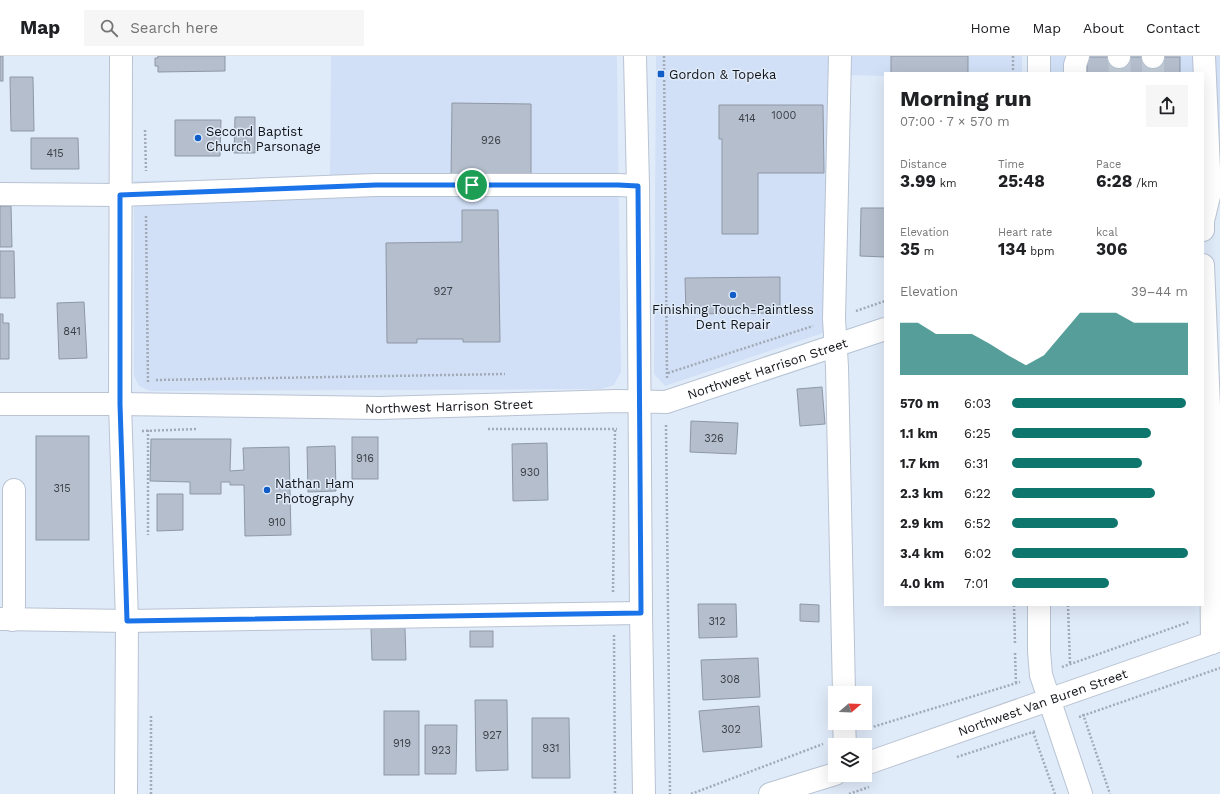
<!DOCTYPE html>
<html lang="en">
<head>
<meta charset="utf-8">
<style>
	body { margin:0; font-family:"Work Sans",sans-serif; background:#f6f6f6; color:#202124; height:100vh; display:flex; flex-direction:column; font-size:15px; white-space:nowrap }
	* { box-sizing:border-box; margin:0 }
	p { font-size:13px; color:#757577 }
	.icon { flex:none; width:22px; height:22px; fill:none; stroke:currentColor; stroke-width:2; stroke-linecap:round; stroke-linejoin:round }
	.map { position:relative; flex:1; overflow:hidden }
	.panel { position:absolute; left:884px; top:16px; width:320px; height:534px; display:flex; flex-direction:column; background:#fff; border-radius:0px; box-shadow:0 4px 16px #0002 }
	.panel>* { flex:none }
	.needle { width:26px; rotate:71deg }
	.controls { position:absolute; left:828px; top:630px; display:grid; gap:8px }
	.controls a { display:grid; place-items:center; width:44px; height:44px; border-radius:0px; background:#fff; box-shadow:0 4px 16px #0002; font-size:20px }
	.pin { position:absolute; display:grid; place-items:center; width:34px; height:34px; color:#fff; margin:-17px; border:2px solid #fff; border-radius:50%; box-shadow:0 1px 4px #0007 }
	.round { display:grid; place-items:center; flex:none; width:42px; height:42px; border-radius:0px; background:#f6f6f6 }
	.head { display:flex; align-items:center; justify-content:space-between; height:68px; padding:0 16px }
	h1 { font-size:22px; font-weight:700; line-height:30px }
	.metrics { display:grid; grid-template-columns:repeat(3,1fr); gap:6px; height:68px; padding:4px 16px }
	.metrics div { display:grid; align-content:center }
	.metrics b { font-size:17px; font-weight:700 }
	.metrics small { font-size:11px; font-weight:400 }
	.metrics p { font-size:11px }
	.chart { height:112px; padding:8px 16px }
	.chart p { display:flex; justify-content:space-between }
	.chart svg { width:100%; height:72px; margin-top:4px; fill:#0f766e; opacity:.7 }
	ul { padding:0 16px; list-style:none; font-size:13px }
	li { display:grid; grid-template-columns:64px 48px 1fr; align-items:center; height:30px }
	li i { height:10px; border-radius:5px; background:#0f766e }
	header { display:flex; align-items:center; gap:24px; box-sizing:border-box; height:56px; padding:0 20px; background:#fff; border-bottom:1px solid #e0e0e0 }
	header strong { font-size:19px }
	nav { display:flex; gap:22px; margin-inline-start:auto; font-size:14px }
	.search { width:280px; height:36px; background:#f6f6f6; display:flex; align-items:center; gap:10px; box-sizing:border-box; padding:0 14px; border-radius:0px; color:#757577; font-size:15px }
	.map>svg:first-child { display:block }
	.built { fill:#d1e0f6 }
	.building { fill:#b4becd; stroke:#8e97a6 }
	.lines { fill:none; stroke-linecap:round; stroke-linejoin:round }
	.minor-tunnel { stroke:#c1cbd8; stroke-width:22; stroke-dasharray:22 11; stroke-linecap:butt }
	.minor-casing { stroke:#b9c3d2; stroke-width:24 }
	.major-casing { stroke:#b9c3d2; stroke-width:24 }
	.path { stroke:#a1aab6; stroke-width:2.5; stroke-dasharray:2 2; stroke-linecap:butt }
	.minor { stroke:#fff; stroke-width:22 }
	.major { stroke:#fff; stroke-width:22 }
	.route-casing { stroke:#fff; stroke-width:8 }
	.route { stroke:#1a73e8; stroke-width:5 }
	.poi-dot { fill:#115dc8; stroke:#e0ebfa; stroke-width:1.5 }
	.labels { text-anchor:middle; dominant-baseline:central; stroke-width:3; stroke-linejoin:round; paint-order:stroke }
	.number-label { font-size:11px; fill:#3a3e46 }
	.poi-label { font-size:13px; fill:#111419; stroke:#e0ebfa; text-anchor:start }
	.street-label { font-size:13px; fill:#111419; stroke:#e0ebfa }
</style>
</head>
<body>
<header>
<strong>Map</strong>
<div class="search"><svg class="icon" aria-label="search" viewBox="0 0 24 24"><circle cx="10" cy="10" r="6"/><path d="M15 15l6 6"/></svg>Search here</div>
<nav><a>Home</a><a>Map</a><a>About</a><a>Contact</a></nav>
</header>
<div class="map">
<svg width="1220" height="738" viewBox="0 0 1220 738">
	<rect width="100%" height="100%" fill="#e0ebfa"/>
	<g class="built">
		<polygon points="331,0 617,0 621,316 614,329 601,333 150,335 139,330 134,320 134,125 330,122"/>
		<polygon points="656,0 831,0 826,276 665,330 654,318"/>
		<polygon points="846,0 1022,0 1022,17 885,17 885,20 846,19"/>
		<polygon points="1050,0 1220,0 1220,143 1203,148 1203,17 1050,17"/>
	</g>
	<g class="building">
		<rect x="0" y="0" width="3" height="25"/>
		<polygon points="158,0 225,0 225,15 158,16 158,10 155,10 155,2 158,2"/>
		<rect x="891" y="0" width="77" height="17"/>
		<rect x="1087" y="1" width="93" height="16"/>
		<polygon points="10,21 33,21 34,75 11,75"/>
		<polygon points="452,47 531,48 531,122 451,121"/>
		<polygon points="719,49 823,49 824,117 758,117 758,178 722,178 722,83 719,83"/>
		<polygon points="235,61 255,61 255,97 234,97"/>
		<polygon points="175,64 221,64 220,100 175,100"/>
		<polygon points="31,82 78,82 79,113 31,113"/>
		<polygon points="0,150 11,150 12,191 0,191"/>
		<polygon points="861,152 885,152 885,201 860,200"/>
		<polygon points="462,154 498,154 500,286 463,286 463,283 417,283 417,287 387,287 386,187 462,186"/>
		<polygon points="0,195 14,195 15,242 0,242"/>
		<polygon points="780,221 780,257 686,258 685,222"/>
		<polygon points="84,246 87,302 59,303 57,247"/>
		<polygon points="0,258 3,258 3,267 9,267 9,303 0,303"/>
		<polygon points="822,331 825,368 800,370 797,333"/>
		<polygon points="691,365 738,367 736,398 690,396"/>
		<rect x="36" y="380" width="53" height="104"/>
		<rect x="352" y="381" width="26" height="42"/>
		<polygon points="151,383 231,383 230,415 244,414 243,392 289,391 291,479 245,480 244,429 230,429 230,426 221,426 221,438 190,438 190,426 150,425"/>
		<polygon points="547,387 548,444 513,445 512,388"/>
		<polygon points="335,390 336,435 308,436 307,391"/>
		<polygon points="157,438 183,438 183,474 157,475"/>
		<polygon points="698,548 736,548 737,581 699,582"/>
		<polygon points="800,548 819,549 819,566 800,565"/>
		<polygon points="371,572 405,572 406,604 372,604"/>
		<rect x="470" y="575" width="23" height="16"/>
		<polygon points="758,602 760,641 703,644 701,604"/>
		<polygon points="475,644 507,644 508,714 476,715"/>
		<polygon points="759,650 762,691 703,696 699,655"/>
		<rect x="384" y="655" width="35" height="64"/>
		<polygon points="532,662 569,662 570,722 532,722"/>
		<polygon points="425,669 457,669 456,718 425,718"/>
	</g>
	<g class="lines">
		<g class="minor-tunnel">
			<polyline points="1119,1 1120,17"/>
			<polyline points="1153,1 1153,17"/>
		</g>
		<defs>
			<g id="minor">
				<polyline points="121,0 120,348 127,565 126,738"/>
				<polyline points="840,0 834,263 837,311 844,637"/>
				<polyline points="1153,0 1153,1"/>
				<polyline points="1119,1 1119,0"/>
				<polyline points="1039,17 1039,0"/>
				<polyline points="1075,17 1075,9 1078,0"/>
				<polyline points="0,138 120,139 375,129 618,129 638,130"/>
				<polyline points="1203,174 1203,165 1210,136 1204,0"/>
				<polyline points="1203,209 1210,374 1220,370"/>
				<path id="s1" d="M 0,348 L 120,348 L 379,352 L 617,345 L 666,346 L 885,273"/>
				<polyline points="1210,374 1212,587"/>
				<polyline points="1039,549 1039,595 1041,619 1081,738"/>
				<polyline points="0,563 127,565 641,557"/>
				<polyline points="13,564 14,549 14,434"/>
				<polyline points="844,667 845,689"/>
				<path id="s2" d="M 865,708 L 1220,584"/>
				<polyline points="770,738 835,718"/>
			</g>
			<polyline id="major" points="635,0 638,130 641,557 644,738"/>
		</defs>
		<use href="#minor" class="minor-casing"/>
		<use href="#major" class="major-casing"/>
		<g class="path">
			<polyline points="664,0 667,322"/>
			<polyline points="1013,0 1013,17"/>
			<polyline points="145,74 146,115"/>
			<polyline points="146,160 148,327"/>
			<polyline points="856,255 885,245"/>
			<polyline points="668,317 813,270"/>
			<polyline points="156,324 505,318"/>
			<polyline points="666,369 670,738"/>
			<polyline points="488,373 617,373"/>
			<polyline points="148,374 148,479"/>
			<polyline points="142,375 197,373"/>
			<polyline points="613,536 615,373"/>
			<polyline points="1014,549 1015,588"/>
			<polyline points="1068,549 1070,608"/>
			<polyline points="614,579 615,738"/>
			<polyline points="1015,597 1016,628"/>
			<polyline points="1062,611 1189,566"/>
			<polyline points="1083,658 1110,738"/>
			<polyline points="151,660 151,738"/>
			<polyline points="1079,661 1220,612"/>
			<polyline points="866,673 1020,626"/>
			<polyline points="1033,676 1055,738"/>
			<polyline points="957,701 1036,675"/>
			<polyline points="691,738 823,688"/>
			<polyline points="849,738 869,731"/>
		</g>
		<use href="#minor" class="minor"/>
		<use href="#major" class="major"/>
	</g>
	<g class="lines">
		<defs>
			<polygon id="route" points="376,129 618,129 638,130 641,557 127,565 120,348 120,139"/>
		</defs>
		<use href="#route" class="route-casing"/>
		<use href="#route" class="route"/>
	</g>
	<g class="poi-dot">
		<rect x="657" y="14" width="8" height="8" rx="2"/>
		<circle cx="198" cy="82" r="4"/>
		<circle cx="733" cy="239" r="4"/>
		<circle cx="267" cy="434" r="4"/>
	</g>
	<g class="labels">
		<g class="number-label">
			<text x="784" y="59">1000</text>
			<text x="747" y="62">414</text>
			<text x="491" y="84">926</text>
			<text x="55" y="97">415</text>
			<text x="443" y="235">927</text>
			<text x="72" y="275">841</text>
			<text x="714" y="382">326</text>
			<text x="365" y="402">916</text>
			<text x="530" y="416">930</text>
			<text x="62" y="432">315</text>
			<text x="277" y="466">910</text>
			<text x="717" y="565">312</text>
			<text x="730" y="623">308</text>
			<text x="731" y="673">302</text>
			<text x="492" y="679">927</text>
			<text x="402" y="687">919</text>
			<text x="551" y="692">931</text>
			<text x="441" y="694">923</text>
		</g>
		<g class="poi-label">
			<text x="669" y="18">Gordon &amp; Topeka</text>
			<text x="206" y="75">Second Baptist<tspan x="206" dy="15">Church Parsonage</tspan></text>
			<text x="733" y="253" text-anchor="middle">Finishing Touch-Paintless<tspan x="733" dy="15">Dent Repair</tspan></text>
			<text x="275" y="427">Nathan Ham<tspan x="275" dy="15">Photography</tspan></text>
		</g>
		<g class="street-label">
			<text stroke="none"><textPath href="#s1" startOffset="773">Northwest Harrison Street</textPath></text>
			<text stroke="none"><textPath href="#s1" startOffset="449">Northwest Harrison Street</textPath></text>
			<text stroke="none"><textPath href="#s2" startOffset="188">Northwest Van Buren Street</textPath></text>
		</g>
	</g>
</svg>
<div class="controls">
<a><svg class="needle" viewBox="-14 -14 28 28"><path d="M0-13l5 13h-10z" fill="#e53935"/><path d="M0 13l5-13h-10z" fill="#757577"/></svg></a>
<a><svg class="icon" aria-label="layers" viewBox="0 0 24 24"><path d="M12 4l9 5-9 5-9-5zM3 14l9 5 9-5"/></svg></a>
</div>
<div class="pin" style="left:472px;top:129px;background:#1e9e55"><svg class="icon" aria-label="arrive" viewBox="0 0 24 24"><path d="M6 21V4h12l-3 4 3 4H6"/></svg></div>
<section class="panel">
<div class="head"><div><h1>Morning run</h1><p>07:00 · 7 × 570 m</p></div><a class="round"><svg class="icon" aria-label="share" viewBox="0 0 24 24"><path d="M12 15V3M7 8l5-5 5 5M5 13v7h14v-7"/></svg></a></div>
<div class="metrics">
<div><p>Distance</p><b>3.99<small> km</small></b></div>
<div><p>Time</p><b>25:48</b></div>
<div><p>Pace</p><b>6:28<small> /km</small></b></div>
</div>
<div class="metrics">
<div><p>Elevation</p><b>35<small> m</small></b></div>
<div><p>Heart rate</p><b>134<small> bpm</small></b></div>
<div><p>kcal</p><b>306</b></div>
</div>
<div class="chart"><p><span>Elevation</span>39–44 m</p>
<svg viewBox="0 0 160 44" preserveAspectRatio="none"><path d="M0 44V12L10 12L20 19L30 19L40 19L50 25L60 32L70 38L80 32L90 19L100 6L110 6L120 6L130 12L140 12L150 12L160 12V44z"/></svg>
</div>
<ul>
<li><b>570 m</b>6:03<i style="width:99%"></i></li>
<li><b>1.1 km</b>6:25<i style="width:79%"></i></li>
<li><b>1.7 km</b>6:31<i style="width:74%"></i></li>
<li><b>2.3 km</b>6:22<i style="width:81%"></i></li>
<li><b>2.9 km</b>6:52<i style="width:60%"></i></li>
<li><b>3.4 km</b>6:02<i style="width:100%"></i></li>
<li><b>4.0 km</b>7:01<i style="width:55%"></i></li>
</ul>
</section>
</div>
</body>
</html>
